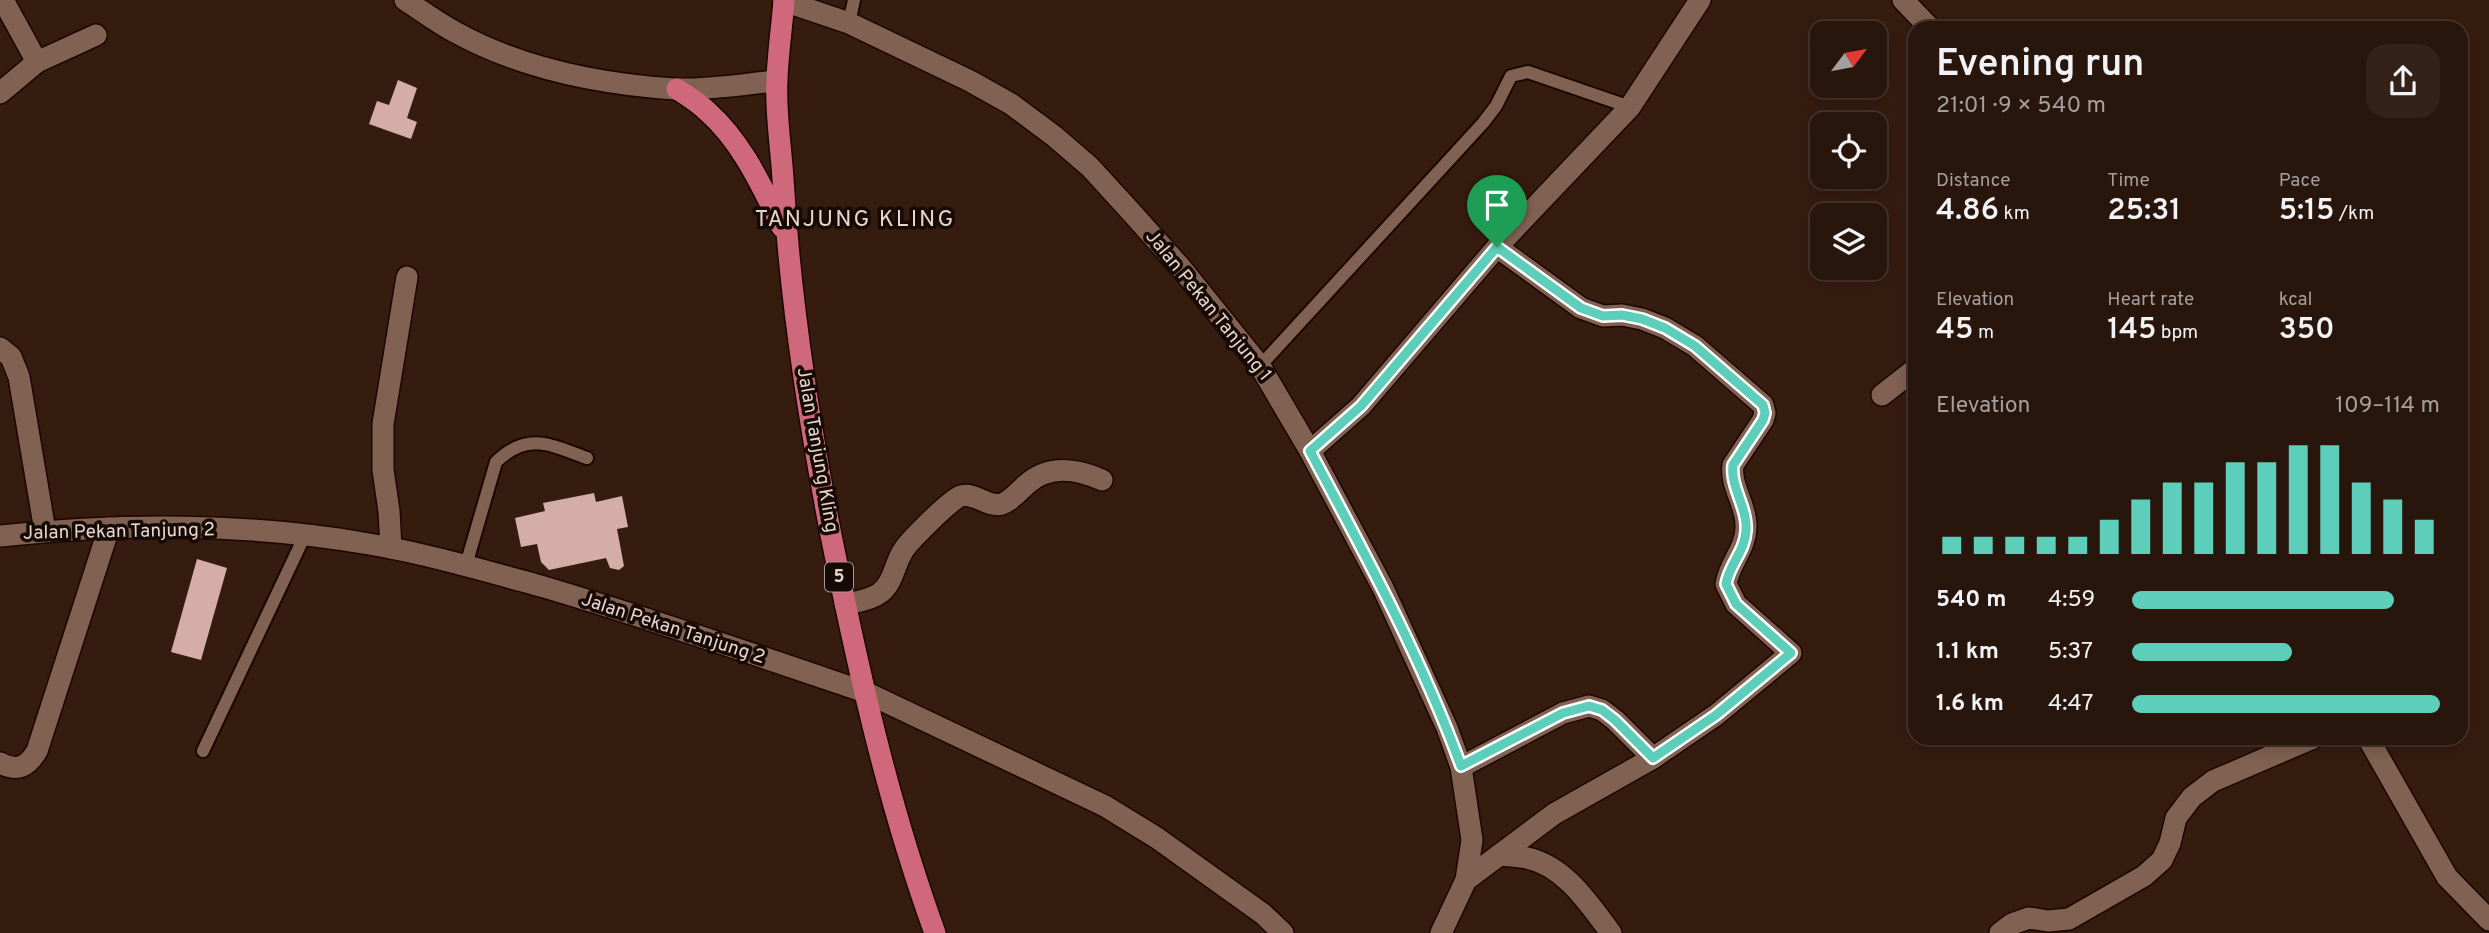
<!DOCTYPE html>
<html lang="en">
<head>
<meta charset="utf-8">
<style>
	body { margin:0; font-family:Overpass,sans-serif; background:#342219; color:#f1f3f6; height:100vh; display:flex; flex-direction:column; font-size:26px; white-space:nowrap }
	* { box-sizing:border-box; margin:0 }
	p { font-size:23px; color:#a59f9d }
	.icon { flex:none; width:38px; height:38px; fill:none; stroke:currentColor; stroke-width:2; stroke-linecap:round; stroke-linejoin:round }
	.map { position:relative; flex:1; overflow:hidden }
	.details { position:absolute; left:1908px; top:21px; width:560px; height:724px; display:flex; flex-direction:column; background:#28150b; border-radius:21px; box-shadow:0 4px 18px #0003,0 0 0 2px #44342c }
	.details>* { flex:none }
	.needle { width:46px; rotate:58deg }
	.tools { position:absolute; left:1810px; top:21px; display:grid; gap:14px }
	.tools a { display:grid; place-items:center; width:77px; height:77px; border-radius:14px; background:#28150b; box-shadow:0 4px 18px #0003,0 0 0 2px #44342c; font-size:35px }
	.pin { position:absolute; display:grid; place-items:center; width:60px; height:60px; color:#fff; margin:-72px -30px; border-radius:50% 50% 50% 0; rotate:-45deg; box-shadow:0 0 7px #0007 }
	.pin .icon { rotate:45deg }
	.round { display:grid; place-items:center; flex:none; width:74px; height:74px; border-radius:21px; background:#342219 }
	.headline { display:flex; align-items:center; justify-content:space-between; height:119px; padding:0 28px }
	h1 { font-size:38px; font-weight:600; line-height:52px }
	.figures { display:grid; grid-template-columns:repeat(3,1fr); gap:10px; height:119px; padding:7px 28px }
	.figures div { display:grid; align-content:center }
	.figures b { font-size:30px; font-weight:600 }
	.figures small { font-size:19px; font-weight:400 }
	.figures p { font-size:19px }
	.chart { height:196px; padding:14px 28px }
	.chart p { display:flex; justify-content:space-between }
	.chart svg { width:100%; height:126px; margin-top:7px; stroke:#5cceba; stroke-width:6 }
	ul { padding:0 28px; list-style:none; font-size:23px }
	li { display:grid; grid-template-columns:112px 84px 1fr; align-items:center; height:52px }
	li i { height:18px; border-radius:9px; background:#5cceba }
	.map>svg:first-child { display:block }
	.building { fill:#d4ada6 }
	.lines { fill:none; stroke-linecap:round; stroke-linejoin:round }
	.service-casing { stroke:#1c0600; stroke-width:16 }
	.minor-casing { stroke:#1c0600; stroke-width:24 }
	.tertiary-casing { stroke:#1c0600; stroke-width:24 }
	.trunk-casing { stroke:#1c0600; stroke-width:24 }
	.service { stroke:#816252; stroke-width:12 }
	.minor { stroke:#816252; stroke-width:21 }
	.tertiary { stroke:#816252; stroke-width:21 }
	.trunk { stroke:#ce687a; stroke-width:21 }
	.route-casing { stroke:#fff; stroke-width:14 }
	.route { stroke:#5cceba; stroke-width:9 }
	.labels { text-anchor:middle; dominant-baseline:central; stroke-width:7; stroke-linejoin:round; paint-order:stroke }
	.shield { fill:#150a05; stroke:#a89890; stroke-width:2 }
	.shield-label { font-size:18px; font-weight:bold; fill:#e7d5cc }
	.street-label { font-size:19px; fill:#e7d5cc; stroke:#150a05 }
	.quarter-label { font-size:23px; letter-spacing:2px; fill:#e7d5cc; stroke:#150a05 }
</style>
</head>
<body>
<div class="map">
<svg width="2489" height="933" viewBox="0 0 2489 933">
	<rect width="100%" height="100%" fill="#361c0f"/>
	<g class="building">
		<polygon points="398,80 417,88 407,118 417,122 411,139 369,124 377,101 389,105"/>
		<polygon points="594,493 596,502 622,496 628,527 617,529 624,566 619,570 610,568 606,558 549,570 541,562 537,544 521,547 515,518 545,511 543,503"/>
		<polygon points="197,559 227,568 201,660 171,652"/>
	</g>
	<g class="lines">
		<defs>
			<g id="service">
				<polyline points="849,23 854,0"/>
				<polyline points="1260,366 1483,123 1496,106 1511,76 1528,72 1630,107"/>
				<path d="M 466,565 L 496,462 C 528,431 551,445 587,458"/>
				<polyline points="203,751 305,535"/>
			</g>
			<g id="minor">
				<polyline points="3,0 37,62"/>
				<polyline points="1903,0 1930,28"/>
				<polyline points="784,1 849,23 970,81 1011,104 1054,136 1090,167 1132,213 1182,269 1260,366 1310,451 1383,588 1447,728 1461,767 1472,840 1466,880 1441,933"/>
				<polyline points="0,93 37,62 96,35"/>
				<polyline points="0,348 11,357 19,377 45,531"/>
				<polyline points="1882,395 1914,370"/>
				<polyline points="1310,451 1361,406 1497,247 1630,107 1700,0"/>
				<polyline points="391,548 389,511 383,470 383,424 407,277"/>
				<path d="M 845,604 C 857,602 870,600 880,593 C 894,582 894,565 903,551 C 908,542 952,498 961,496 C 976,492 987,508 1002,504 C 1011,501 1020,490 1027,484 C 1050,464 1077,469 1102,480"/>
				<polyline points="865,692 1105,806 1157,838 1263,914 1283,933"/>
				<polyline points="2368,738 2447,877 2489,920"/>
				<path d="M 0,763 C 18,772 27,767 37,751 L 109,528"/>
				<polyline points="1461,767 1563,713 1589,706 1602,710 1615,720 1653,758"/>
				<path d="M 1499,855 C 1508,856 1518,856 1527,858 C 1565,866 1589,904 1611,933"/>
				<path d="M 1466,880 L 1554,814 L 1653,758 L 1716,715 L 1791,653 L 1736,604 L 1726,584 C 1729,563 1747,548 1746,525 C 1746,504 1730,486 1733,465 L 1763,420 L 1765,413 L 1763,405 L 1695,346 L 1665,328 L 1642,319 L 1622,315 L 1603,316 L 1581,308 L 1497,247"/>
				<polyline points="2000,933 2012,924 2029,918 2048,921 2069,919 2144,876 2162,860 2170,843 2176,818 2192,797 2213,781 2313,738"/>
			</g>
			<g id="tertiary">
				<path d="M 405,0 C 422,11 438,23 455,32 C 522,69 599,84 675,89 C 708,90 744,84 777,81"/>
				<path d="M 0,536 C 120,523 250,523 369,544 C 428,554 486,571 544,587 C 652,619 759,656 865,692"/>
			</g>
			<g id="trunk">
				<path d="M 784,0 C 782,26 778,53 777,79 C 775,112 781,146 783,179 C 790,299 808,417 831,535 C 858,669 888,804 935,933"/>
				<path d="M 677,89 C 688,96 699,103 708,112 C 742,142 762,187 782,227"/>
			</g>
		</defs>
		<use href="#service" class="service-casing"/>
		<use href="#minor" class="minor-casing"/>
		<use href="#tertiary" class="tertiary-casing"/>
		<use href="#trunk" class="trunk-casing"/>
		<use href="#service" class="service"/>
		<use href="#minor" class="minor"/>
		<use href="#tertiary" class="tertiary"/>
		<use href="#trunk" class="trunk"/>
	</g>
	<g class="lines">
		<defs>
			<path id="route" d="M 1497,247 L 1581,308 L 1603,316 L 1622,315 L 1642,319 L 1665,328 L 1695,346 L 1763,405 L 1765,413 L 1763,420 L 1733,465 C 1730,487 1748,508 1746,531 C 1745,551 1729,565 1726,584 L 1736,604 L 1791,653 L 1716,715 L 1653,758 L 1615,720 L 1602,710 L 1589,706 L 1563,713 L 1461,766 C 1421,657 1365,554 1310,451 L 1361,406 Z"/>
		</defs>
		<use href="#route" class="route-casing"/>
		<use href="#route" class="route"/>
	</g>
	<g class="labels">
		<rect class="shield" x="825" y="562.5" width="28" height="29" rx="5"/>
		<g class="shield-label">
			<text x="839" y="577">5</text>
		</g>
		<g class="street-label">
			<text transform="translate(1208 306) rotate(51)">Jalan Pekan Tanjung 1</text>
			<text transform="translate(817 450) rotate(80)">Jalan Tanjung Kling</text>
			<text transform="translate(119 532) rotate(-1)">Jalan Pekan Tanjung 2</text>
			<text transform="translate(673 629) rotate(18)">Jalan Pekan Tanjung 2</text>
		</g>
		<g class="quarter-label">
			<text x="855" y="220">TANJUNG KLING</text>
		</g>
	</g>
</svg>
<div class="tools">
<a><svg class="needle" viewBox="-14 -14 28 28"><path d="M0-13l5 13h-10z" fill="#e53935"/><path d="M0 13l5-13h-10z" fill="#a59f9d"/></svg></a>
<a><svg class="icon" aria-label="locate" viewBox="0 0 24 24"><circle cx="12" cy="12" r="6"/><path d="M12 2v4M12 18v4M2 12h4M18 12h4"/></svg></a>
<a><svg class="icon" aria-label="layers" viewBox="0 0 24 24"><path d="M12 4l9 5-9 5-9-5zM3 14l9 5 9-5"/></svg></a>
</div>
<div class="pin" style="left:1497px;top:247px;background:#1e9e55"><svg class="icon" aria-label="arrive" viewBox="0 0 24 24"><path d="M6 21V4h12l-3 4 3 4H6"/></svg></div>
<section class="details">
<div class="headline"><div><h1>Evening run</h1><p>21:01 · 9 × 540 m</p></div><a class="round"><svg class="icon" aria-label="share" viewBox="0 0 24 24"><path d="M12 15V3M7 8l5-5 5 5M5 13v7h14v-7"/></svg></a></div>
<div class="figures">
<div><p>Distance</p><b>4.86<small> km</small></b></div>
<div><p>Time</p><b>25:31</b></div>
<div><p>Pace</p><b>5:15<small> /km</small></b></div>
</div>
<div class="figures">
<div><p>Elevation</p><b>45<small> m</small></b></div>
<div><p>Heart rate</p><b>145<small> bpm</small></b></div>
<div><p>kcal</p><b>350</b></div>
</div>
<div class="chart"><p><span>Elevation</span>109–114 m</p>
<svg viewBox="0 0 160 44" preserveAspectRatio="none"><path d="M5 44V38M15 44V38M25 44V38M35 44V38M45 44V38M55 44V32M65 44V25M75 44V19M85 44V19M95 44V12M105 44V12M115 44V6M125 44V6M135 44V19M145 44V25M155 44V32"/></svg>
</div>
<ul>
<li><b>540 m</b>4:59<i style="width:85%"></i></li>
<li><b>1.1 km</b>5:37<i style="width:52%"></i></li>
<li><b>1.6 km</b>4:47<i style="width:100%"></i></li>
</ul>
</section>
</div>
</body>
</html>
